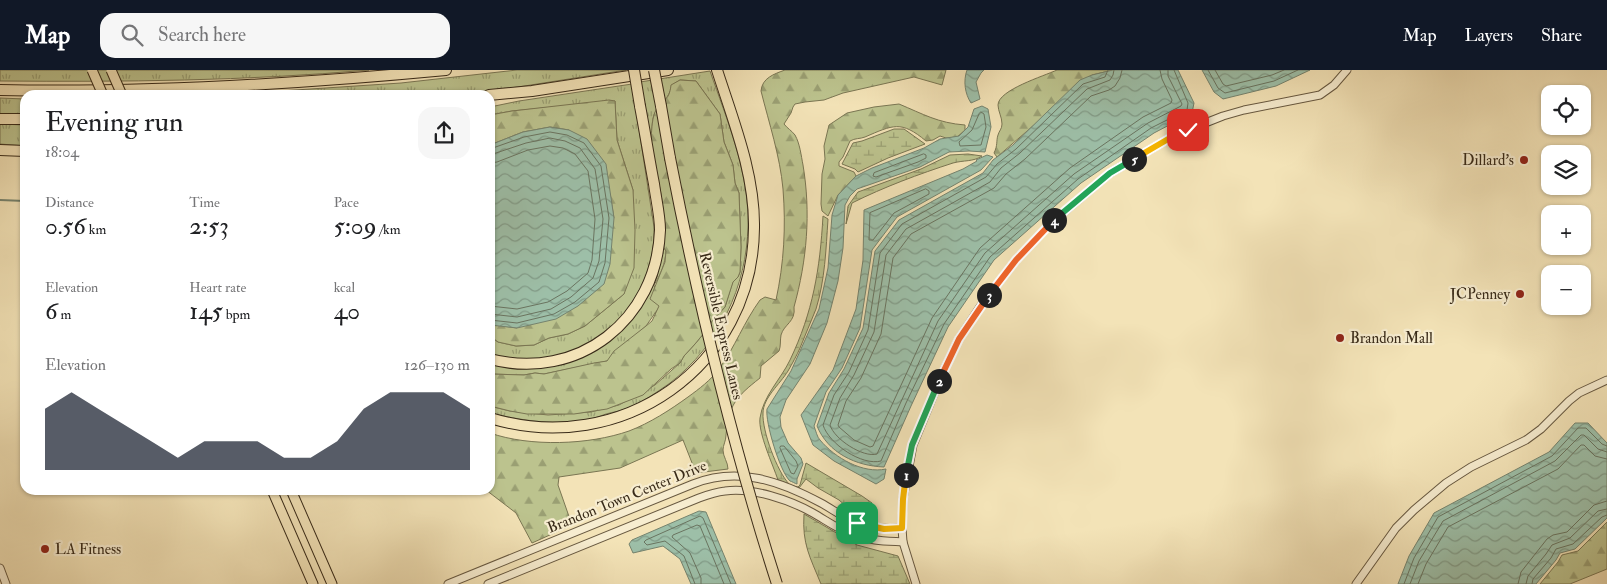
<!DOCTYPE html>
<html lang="en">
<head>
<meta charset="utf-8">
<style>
	body { margin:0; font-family:"IM FELL Double Pica",serif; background:#f6f6f6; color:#202124; height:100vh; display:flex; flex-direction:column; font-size:19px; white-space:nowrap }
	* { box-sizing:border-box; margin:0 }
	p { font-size:16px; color:#757577 }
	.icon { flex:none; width:28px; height:28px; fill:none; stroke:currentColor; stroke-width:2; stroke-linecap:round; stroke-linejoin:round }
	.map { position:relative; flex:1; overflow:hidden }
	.sheet { position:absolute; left:20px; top:20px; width:475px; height:405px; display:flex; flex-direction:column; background:#fff; border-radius:15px; box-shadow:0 1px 4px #0004 }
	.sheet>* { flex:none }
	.tools { position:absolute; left:1541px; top:15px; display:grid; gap:10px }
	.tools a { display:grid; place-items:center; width:50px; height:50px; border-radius:10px; background:#fff; box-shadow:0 1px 4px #0004; font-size:25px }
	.pin { position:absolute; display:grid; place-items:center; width:42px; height:42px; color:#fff; margin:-21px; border-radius:10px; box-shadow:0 2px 8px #0006 }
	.km { position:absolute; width:25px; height:25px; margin:-12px; border-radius:50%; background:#222; color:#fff; font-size:14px; line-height:25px; text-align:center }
	.round { display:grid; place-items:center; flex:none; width:52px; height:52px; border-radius:15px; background:#f6f6f6 }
	.headline { display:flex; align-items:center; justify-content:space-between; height:85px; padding:0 25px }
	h1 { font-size:28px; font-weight:600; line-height:38px }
	.figures { display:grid; grid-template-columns:repeat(3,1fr); gap:8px; height:85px; padding:5px 25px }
	.figures div { display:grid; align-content:center }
	.figures b { font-size:25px; font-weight:600 }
	.figures small { font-size:14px; font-weight:400 }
	.figures p { font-size:14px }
	.chart { height:140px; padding:10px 25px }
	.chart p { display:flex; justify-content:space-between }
	.chart svg { width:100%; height:90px; margin-top:5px; fill:#111827; opacity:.7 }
	header { display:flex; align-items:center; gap:30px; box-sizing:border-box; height:70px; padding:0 25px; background:#111827; color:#fff }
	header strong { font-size:24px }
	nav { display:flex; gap:28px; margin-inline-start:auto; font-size:18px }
	.search { width:350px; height:45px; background:#f6f6f6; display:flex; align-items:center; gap:12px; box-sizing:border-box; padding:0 18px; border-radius:15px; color:#757577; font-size:19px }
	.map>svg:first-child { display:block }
	.grass { fill:url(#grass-tufts); stroke:#7a7653 }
	.forest { fill:url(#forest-firs); stroke:#7a7653 }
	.wetland { fill:url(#wetland-marsh); stroke:#7a7653 }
	.water { fill:url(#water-waves); stroke:#75836e }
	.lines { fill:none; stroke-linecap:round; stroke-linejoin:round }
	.shore { stroke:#6a7460; stroke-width:1 }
	.stream { stroke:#75836e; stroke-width:2 }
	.minor-casing { stroke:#675840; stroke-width:9 }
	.major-casing { stroke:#382a18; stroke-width:11 }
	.highway-casing { stroke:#382a18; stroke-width:12 }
	.minor { stroke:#f7edd0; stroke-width:7 }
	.major { stroke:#f3e3b7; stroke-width:9 }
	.highway { stroke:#f3e3b7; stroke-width:10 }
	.major-bridge-casing { stroke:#382a18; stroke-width:11; stroke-linecap:butt }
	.highway-bridge-casing { stroke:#382a18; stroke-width:12; stroke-linecap:butt }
	.major-bridge { stroke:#f3e3b7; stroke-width:9 }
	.highway-bridge { stroke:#f3e3b7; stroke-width:10 }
	.split-1-casing { stroke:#fff; stroke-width:10 }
	.split-2-casing { stroke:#fff; stroke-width:10 }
	.split-3-casing { stroke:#fff; stroke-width:10 }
	.split-4-casing { stroke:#fff; stroke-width:10 }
	.split-5-casing { stroke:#fff; stroke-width:10 }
	.split-6-casing { stroke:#fff; stroke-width:10 }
	.split-1 { stroke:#f5b400; stroke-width:6 }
	.split-2 { stroke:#22a559; stroke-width:6 }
	.split-3 { stroke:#f0652b; stroke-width:6 }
	.split-4 { stroke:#f0652b; stroke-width:6 }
	.split-5 { stroke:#22a559; stroke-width:6 }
	.split-6 { stroke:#f5b400; stroke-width:6 }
	.poi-dot { fill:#8f2418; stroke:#f7edd0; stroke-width:2 }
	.labels { text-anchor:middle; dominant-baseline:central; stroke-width:4.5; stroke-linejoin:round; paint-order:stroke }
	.poi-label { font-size:15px; fill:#382a18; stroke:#f7edd0; text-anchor:end }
	.street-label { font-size:15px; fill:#382a18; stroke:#f7edd0 }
</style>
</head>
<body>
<header>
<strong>Map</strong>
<div class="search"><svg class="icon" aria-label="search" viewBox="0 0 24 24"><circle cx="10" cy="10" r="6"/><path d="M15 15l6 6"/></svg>Search here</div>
<nav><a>Map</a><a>Layers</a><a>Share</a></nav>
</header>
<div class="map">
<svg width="1607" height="514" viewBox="0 0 1607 514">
	<defs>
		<pattern id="grass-tufts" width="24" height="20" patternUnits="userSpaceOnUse" patternTransform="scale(1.25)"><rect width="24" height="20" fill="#bcc38e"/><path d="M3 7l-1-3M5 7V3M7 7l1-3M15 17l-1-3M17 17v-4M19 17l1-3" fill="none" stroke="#9a9f73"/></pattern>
		<pattern id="forest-firs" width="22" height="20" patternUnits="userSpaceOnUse" patternTransform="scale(1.25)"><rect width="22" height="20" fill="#bcc38e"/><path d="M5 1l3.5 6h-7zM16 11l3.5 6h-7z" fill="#9a9f73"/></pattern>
		<pattern id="wetland-marsh" width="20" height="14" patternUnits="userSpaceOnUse" patternTransform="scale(1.25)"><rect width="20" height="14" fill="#bcc38e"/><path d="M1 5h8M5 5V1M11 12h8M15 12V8" fill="none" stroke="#9a9f73"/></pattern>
		<pattern id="water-waves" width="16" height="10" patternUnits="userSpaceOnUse" patternTransform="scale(1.25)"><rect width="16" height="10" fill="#9dbfa8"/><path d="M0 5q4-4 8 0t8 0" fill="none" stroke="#819b88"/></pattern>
	</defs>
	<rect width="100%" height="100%" fill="#f3e3b7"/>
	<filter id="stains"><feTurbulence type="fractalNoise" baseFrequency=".004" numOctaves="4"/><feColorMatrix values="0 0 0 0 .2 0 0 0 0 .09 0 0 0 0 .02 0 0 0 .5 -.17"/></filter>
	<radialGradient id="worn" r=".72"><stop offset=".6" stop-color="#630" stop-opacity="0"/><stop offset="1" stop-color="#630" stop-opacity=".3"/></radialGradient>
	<g class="grass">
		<path d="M 0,0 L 369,0 C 246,11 123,12 0,11 Z"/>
		<polygon points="517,0 626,0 518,17 447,25 220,25 401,13"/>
		<path d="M 710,1 C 727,50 749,102 748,155 C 747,217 719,275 670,313 C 657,322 643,332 628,338 C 621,341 613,342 606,344 C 598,347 589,350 580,351 C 550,355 520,350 490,343 L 490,336 L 510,341 L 548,345 L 591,342 L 619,335 L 655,315 L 680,293 L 684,286 L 695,274 L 709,257 L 712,251 L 725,237 L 733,211 L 738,207 L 740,202 L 741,177 L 739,123 L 735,113 L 733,95 L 724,72 L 720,44 L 696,11 L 680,10 L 672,15 C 669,30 661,31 655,43 C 651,50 653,61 650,68 L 640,12 Z"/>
		<path d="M 632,14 L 654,157 C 656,218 612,276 551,288 C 530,292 511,288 490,285 L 490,266 L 498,272 L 516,276 L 534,275 L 549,268 L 568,264 L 585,256 L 624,224 L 633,120 L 617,70 L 615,31 L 512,41 L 490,45 L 490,37 L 519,31 Z"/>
		<polygon points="0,28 25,29 25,45 0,45"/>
		<polygon points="0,54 25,55 25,76 0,74"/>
		<path d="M 664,172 L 664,178 L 666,181 C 665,194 661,204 654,215 L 660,236 L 646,256 L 607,291 L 544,304 L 535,303 L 524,305 L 490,304 L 490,292 L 582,288 L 609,271 L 630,252 L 649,224 L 657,207 Z"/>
	</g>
	<g class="forest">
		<path d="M 785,0 L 946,0 L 942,15 L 914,7 L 843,23 L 824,30 L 805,32 L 795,34 L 793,37 L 791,43 L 784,54 C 787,58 792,61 795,65 C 800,74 801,85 803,95 C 811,143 807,190 794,237 C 796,252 784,254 781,265 C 780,270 781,276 779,281 L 761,296 L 760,308 C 736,327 729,334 726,365 C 726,371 723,375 723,380 C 723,387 728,392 728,399 L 696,403 L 683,370 L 620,398 L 559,407 L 558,415 L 572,455 L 532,473 L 516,443 L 486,420 L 490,420 L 490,363 C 530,377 589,375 629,361 C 650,353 670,340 688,327 C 699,319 711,310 719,299 C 735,277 744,252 760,230 L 765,227 L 776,230 C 784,193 786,157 783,119 C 780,86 769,53 761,21 C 762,8 774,4 785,0 Z"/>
		<path d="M 1057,0 L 1113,0 L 1092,5 L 997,87 L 994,83 C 998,75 996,71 998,65 C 999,61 1002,59 1002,54 C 1002,47 998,41 998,35 C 998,20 1044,6 1057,0 Z"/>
		<path d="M 680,10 L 696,11 L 720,44 L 724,72 L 733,95 L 735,113 L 739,123 L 741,177 L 740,202 L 738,207 L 733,212 L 725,237 L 712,251 L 709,257 L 695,274 L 684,286 L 680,293 L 671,299 L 643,325 L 607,339 L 574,344 L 527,344 L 510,341 L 490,336 L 490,304 L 524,305 L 535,303 L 544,304 L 594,293 L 607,291 L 614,281 L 646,256 L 652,251 L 659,236 L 650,229 L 665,192 L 666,181 L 664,178 C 664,160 664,142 661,124 C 659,111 649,77 651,67 C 652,59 652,47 656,40 C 662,28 669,33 671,15 Z"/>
		<polygon points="609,30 615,31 617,70 633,120 635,160 634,198 624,224 585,256 568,264 549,268 534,275 516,276 498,272 490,266 490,254 517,258 614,148 610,124 569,60 550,57 523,62 490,75 490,45 512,41"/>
		<path d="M 899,34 C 923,44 938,53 965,55 L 965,60 L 957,67 L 946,68 L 940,66 L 933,70 L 926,71 C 901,50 893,55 865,67 C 860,69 855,68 850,71 L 843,87 L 839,92 L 839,96 L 854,102 L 856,106 L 838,125 L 828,146 L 822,141 L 821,134 L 822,104 L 825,89 L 824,76 L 829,55 L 847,43 L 874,37 Z"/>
		<polygon points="1607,452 1607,499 1570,514 1540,514 1558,492 1562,485 1578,481"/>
	</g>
	<g class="wetland">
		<polygon points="894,59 904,59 925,74 888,88 858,102 855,99 842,94 853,73 862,71"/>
		<path d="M 968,84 L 982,86 C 973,92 964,90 953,93 C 919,104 884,117 852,133 L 846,154 L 848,136 L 858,122 L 921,99 L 950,85 Z"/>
		<path d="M 823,146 L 828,149 C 826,179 825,210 816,239 C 811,252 805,265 800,278 C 797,285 792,294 788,301 C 780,314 763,328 763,343 C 762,361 777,401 789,414 L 778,410 C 773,395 758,363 760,348 C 763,326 781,309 790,290 C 813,242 820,199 823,146 Z"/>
		<polygon points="806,393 862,426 872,433 861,438 847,437 839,430 818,418 806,409 799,418 793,416 798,417 800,415"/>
		<path d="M 804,444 L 857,475 L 898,486 L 910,514 L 821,514 C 810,487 802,474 804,444 Z"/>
	</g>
	<g class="water">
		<path d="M 967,0 L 984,0 L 981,3 L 976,12 L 980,29 L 971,33 C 965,24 963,11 967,0 Z"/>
		<path d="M 1113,0 L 1178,0 L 1194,33 L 1192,43 L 1154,63 L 1081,113 L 994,190 L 948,257 L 911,336 L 884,397 C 856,396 828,383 817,356 L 829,323 L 844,299 L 863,258 L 875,181 L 899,150 L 983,103 L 993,90 L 1013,75 L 1080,10 L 1092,5 Z"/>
		<polygon points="1202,0 1310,0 1276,16 1223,29 1214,22"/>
		<path d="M 982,36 L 988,39 L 991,57 L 985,82 L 969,81 L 949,82 L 920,97 L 857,119 L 850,126 L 845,135 L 843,178 L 838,211 L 827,253 L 810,294 L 786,330 L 780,347 L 781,357 L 788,373 L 801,388 L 803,394 L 797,409 L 797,414 C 796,414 791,411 790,411 C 780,402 765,352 767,339 L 791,301 L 819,239 L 828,198 L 832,145 L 838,125 L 856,106 L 872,98 L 924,78 L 940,69 L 959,66 L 968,57 L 974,39 Z"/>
		<polygon points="550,57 569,60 587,69 606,94 614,148 610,194 604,214 578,236 556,249 517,258 490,255 490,75 523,62"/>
		<path d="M 987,85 L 993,87 L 981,100 L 897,147 L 872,180 L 860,258 L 842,298 L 826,322 L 814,356 C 816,361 817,367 820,370 C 835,388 863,404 886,399 L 884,409 L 876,414 L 834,391 L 813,375 L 801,345 L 833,300 L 856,239 L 863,190 L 864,140 L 963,99 L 977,91 L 976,90 Z"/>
		<polygon points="1575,353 1588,353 1607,373 1607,448 1575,479 1560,483 1556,490 1536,514 1398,514 1409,486 1434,443 1549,382"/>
		<polygon points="699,441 706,442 736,514 691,514 680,489 663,476 633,483 629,474 632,470"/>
	</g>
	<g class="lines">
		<g class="shore">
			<path d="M 1108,0 L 1105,7 L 1083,14 L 1016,79 L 997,94 L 986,107 L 902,154 L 880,183 L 868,260 L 849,302 L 834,325 L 823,355 C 829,374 862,396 881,391 L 906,333 L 944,254 L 990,187 L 1078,109 L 1151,58 L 1187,40 L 1188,33 L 1174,0"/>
			<path d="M 1114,0 L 1113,5 L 1110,10 L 1087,19 L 1020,83 L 1001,98 L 990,112 L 906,159 L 886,185 L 874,262 L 854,305 L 840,328 L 830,355 C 834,369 863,388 877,384 L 938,251 L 985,183 L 1074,104 L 1148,53 L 1181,36 L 1182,34 L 1168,6 L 1168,0"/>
			<polyline points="1122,0 1120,8 1115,16 1109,20 1091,26 1025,89 1006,104 994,118 911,164 893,188 881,264 861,308 846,331 838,355 839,357 854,370 870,377 873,376 932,248 980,178 1070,98 1143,47 1171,33 1172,30 1162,9 1160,0"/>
			<polyline points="1208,0 1218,18 1225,23 1274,11 1298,0"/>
			<polyline points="1215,0 1223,14 1226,16 1272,5 1284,0"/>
			<polygon points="981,42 984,44 986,57 981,75 960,76 959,72 972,60 979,44"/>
			<polyline points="490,79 524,67 550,62 567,65 584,73 601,96 609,148 605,193 599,212 575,232 554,244 517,253 490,250"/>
			<polygon points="924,84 926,85 926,88 918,92 876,107 873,106 874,103"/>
			<polyline points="490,85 526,73 550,68 565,71 580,78 595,99 603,149 599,191 593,208 571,227 551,239 517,247 490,244"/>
			<polyline points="490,93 497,92 528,80 550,76 563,78 575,84 588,101 595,149 592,190 588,203 567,221 548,232 517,239 490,236"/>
			<polygon points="926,119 929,121 929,124 894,143 873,170 869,170 870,143"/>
			<polygon points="781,376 784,376 796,391 798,396 794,404 791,403 780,378"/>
			<polyline points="695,514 684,486 665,471 647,475 644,472 646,470 700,446 703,448 731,514"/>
			<polyline points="701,514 701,508 690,483 672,467 673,465 697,455 700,456 724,514"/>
			<polyline points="1404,514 1414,488 1438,447 1552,386 1578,358 1586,358 1602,374 1607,376"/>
			<polyline points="1410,514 1419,491 1443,451 1555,391 1581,365 1584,365 1598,379 1607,382"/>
			<polyline points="1418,514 1426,494 1448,457 1558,399 1581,375 1584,375 1595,386 1607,389"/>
			<polyline points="1518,514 1521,502 1547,469 1553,465 1567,462 1594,435 1607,431"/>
			<polyline points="1526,514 1528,506 1546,484 1552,475 1570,468 1598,441 1607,439"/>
			<polyline points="1532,514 1533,509 1551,488 1556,479 1573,474 1602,447 1607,445"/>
		</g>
		<polyline class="stream" points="0,130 25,131"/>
		<defs>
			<g id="minor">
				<polyline points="0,498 6,514"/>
				<path d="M 448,514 L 693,414 C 738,396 780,411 821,433 C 834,440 846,450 861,454 C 874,459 888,459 902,458"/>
				<path d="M 488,514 L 699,428 C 707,425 716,422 725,421 C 752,417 790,430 813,443 C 827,451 839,460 854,465 C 870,471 887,471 903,472"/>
				<polyline points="916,514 903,472 902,458 903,429 913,375 943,302 959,269 980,237 1016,190 1052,152 1110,103 1175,65 1223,46 1244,40 1320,25 1334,15 1347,0"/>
				<polyline points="1356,514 1396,458 1414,440 1446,413 1471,397 1526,370 1541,359 1569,331 1579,323 1607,310"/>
			</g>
			<g id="major">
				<polyline points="272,420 313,514"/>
				<polyline points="291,420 332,514"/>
			</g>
			<g id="highway">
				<path d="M 0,20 C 149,23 298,14 446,0"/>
				<polyline points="489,25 532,21 668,0"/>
				<polyline points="661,36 670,88"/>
				<polyline points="0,49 25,49"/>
				<polyline points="0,80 25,81"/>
				<path d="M 490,289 C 578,312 657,250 660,160 C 660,145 656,129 654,114 C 649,88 645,62 640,36"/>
				<path d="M 490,348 C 621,388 753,297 754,158 C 755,104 733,50 717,0"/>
			</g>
		</defs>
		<use href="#minor" class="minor-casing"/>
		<use href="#major" class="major-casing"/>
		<use href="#highway" class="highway-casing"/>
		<use href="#minor" class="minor"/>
		<use href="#major" class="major"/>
		<use href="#highway" class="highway"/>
		<defs>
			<g id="major-bridge">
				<polyline points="92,0 103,25"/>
				<polyline points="111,0 122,25"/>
			</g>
			<g id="highway-bridge">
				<polyline points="634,0 640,36"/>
				<polyline points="654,0 661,36"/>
				<path d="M 670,88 C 698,232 732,374 777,514"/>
			</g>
		</defs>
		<use href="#major-bridge" class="major-bridge-casing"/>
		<use href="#highway-bridge" class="highway-bridge-casing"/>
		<use href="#major-bridge" class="major-bridge"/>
		<use href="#highway-bridge" class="highway-bridge"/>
	</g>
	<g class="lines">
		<defs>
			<polyline id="split-1" points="857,453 884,459 902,458 903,429 906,405"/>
			<polyline id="split-2" points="906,405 912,375 939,311"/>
			<polyline id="split-3" points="939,311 959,269 989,225"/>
			<polyline id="split-4" points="989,225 1016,190 1054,150"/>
			<polyline id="split-5" points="1054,150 1110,103 1134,89"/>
			<polyline id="split-6" points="1134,89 1175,65 1188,60"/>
		</defs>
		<use href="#split-1" class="split-1-casing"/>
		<use href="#split-2" class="split-2-casing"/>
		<use href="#split-3" class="split-3-casing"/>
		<use href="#split-4" class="split-4-casing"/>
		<use href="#split-5" class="split-5-casing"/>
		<use href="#split-6" class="split-6-casing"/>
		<use href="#split-1" class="split-1"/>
		<use href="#split-2" class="split-2"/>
		<use href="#split-3" class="split-3"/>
		<use href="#split-4" class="split-4"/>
		<use href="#split-5" class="split-5"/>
		<use href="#split-6" class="split-6"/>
	</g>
	<g class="poi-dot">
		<circle cx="1524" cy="90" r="5"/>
		<circle cx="1520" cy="224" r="5"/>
		<circle cx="1340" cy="268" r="5"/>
		<circle cx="45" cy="479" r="5"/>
	</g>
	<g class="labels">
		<g class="poi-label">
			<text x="1514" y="90">Dillard's</text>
			<text x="1510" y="224">JCPenney</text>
			<text x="1350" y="268" text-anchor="start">Brandon Mall</text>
			<text x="55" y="479" text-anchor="start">LA Fitness</text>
		</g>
		<g class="street-label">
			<text transform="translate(721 256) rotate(77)">Reversible Express Lanes</text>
			<text transform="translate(627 427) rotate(-22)">Brandon Town Center Drive</text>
		</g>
	</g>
	<rect width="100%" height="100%" filter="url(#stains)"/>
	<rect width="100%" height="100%" fill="url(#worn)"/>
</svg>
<div class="tools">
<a><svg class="icon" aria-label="locate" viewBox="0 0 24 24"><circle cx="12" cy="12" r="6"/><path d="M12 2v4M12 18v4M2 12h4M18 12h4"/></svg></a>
<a><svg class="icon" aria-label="layers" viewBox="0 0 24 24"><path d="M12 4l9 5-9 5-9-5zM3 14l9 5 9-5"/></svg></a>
<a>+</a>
<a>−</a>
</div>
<div class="pin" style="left:857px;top:453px;background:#1e9e55"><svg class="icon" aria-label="arrive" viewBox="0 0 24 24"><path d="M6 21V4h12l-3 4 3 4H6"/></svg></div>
<div class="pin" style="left:1188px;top:60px;background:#d93025"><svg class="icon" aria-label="check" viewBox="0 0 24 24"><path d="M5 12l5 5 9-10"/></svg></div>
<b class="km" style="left:906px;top:405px">1</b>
<b class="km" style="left:939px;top:311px">2</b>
<b class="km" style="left:989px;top:225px">3</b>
<b class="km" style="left:1054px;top:150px">4</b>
<b class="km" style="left:1134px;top:89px">5</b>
<section class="sheet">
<div class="headline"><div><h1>Evening run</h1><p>18:04</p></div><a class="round"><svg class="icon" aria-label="share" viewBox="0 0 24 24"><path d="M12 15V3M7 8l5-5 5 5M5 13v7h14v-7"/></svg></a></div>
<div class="figures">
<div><p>Distance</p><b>0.56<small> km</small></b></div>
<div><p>Time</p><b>2:53</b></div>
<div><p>Pace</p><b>5:09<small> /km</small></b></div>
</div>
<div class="figures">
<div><p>Elevation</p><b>6<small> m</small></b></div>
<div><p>Heart rate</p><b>145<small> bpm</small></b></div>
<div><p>kcal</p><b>40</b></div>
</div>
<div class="chart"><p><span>Elevation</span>126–130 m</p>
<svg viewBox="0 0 160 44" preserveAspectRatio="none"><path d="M0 44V14L10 6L20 14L30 22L40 30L50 38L60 30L70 30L80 30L90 38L100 38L110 30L120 14L130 6L140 6L150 6L160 14V44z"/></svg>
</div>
</section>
</div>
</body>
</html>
